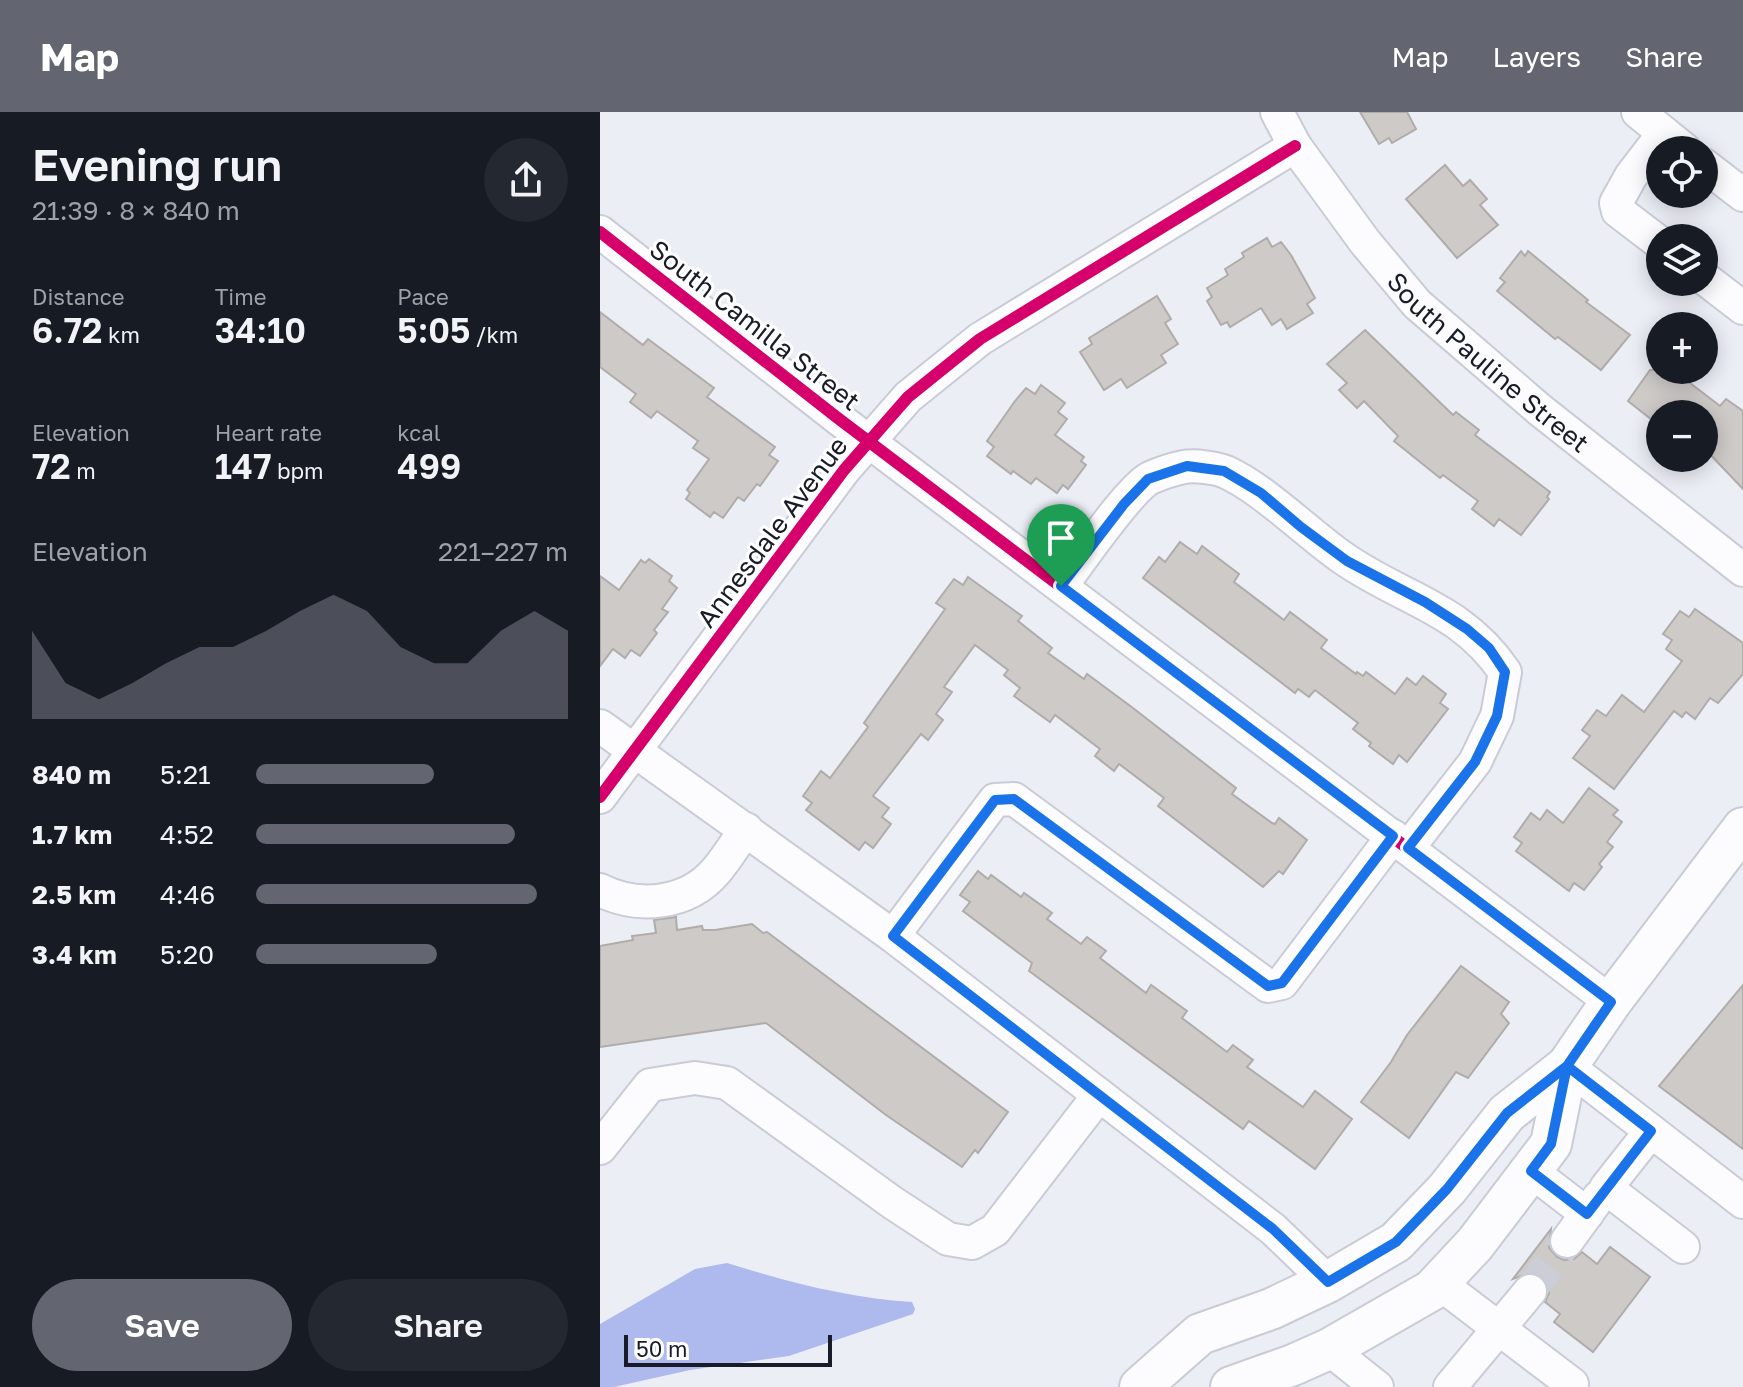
<!DOCTYPE html>
<html lang="en">
<head>
<meta charset="utf-8">
<style>
	body { margin:0; font-family:"Golos Text",sans-serif; background:#242831; color:#f1f3f6; height:100vh; display:flex; flex-direction:column; font-size:30px; white-space:nowrap }
	* { box-sizing:border-box; margin:0 }
	p { font-size:26px; color:#9ea1a6 }
	.icon { flex:none; width:44px; height:44px; fill:none; stroke:currentColor; stroke-width:2; stroke-linecap:round; stroke-linejoin:round }
	.map { position:relative; flex:1; overflow:hidden }
	.panel { display:flex; flex-direction:column; background:#171b24; width:600px }
	.panel>* { flex:none }
	.tools { position:absolute; left:1046px; top:24px; display:grid; gap:16px }
	.tools a { display:grid; place-items:center; width:72px; height:72px; border-radius:50%; background:#171b24; box-shadow:0 4px 20px #0003; font-size:40px }
	.scale { position:absolute; left:24px; bottom:20px; width:208px; box-sizing:border-box; padding-left:8px; border:4px solid #191c28; border-top:0; font-size:22px; line-height:28px; white-space:nowrap; color:#191c28; -webkit-text-stroke:6px #fff; paint-order:stroke }
	.pin { position:absolute; display:grid; place-items:center; width:68px; height:68px; color:#fff; margin:-82px -34px; border-radius:50% 50% 50% 0; rotate:-45deg; box-shadow:0 0 8px #0007 }
	.pin .icon { rotate:45deg }
	.round { display:grid; place-items:center; flex:none; width:84px; height:84px; border-radius:42px; background:#242831 }
	.overview { display:flex; align-items:center; justify-content:space-between; height:136px; padding:0 32px }
	h1 { font-size:44px; font-weight:600; line-height:60px }
	.metrics { display:grid; grid-template-columns:repeat(3,1fr); gap:12px; height:136px; padding:8px 32px }
	.metrics div { display:grid; align-content:center }
	.metrics b { font-size:34px; font-weight:600 }
	.metrics small { font-size:22px; font-weight:400 }
	.metrics p { font-size:22px }
	.chart { height:224px; padding:16px 32px }
	.chart p { display:flex; justify-content:space-between }
	.chart svg { width:100%; height:144px; margin-top:8px; fill:#636670; opacity:.7 }
	.primary-button { display:flex; gap:16px; margin-top:auto; padding:16px 32px }
	.primary-button a { flex:1; height:92px; border-radius:48px; background:#636670; color:#fff; font-size:32px; font-weight:600; line-height:92px; text-align:center }
	.primary-button a+a { background:#242831; color:#f1f3f6 }
	ul { padding:0 32px; list-style:none; font-size:26px }
	li { display:grid; grid-template-columns:128px 96px 1fr; align-items:center; height:60px }
	li i { height:20px; border-radius:10px; background:#636670 }
	header { display:flex; align-items:center; gap:48px; box-sizing:border-box; height:112px; padding:0 40px; background:#636670; color:#fff }
	header strong { font-size:38px }
	nav { display:flex; gap:44px; margin-inline-start:auto; font-size:28px }
	main { display:flex; flex:1; min-height:0 }
	.map>svg:first-child { display:block }
	.water { fill:#aebaed }
	.building { fill:#cdcac8; stroke:#afacaa; stroke-width:2 }
	.lines { fill:none; stroke-linecap:round; stroke-linejoin:round }
	.minor-tunnel { stroke:#ccced7; stroke-width:32; stroke-dasharray:32 16; stroke-linecap:butt }
	.minor-casing { stroke:#c9cbd6; stroke-width:36 }
	.major-casing { stroke:#c9cbd6; stroke-width:44 }
	.minor { stroke:#fcfcfe; stroke-width:32 }
	.major { stroke:#fcfcfe; stroke-width:40 }
	.cycleway-casing { stroke:#fff; stroke-width:17 }
	.cycleway { stroke:#d6006c; stroke-width:12 }
	.route-casing { stroke:#fff; stroke-width:16 }
	.route { stroke:#1a73e8; stroke-width:10 }
	.labels { text-anchor:middle; dominant-baseline:central; stroke-width:6; stroke-linejoin:round; paint-order:stroke }
	.street-label { font-size:26px; fill:#191c28; stroke:#fff }
</style>
</head>
<body>
<header>
<strong>Map</strong>
<nav><a>Map</a><a>Layers</a><a>Share</a></nav>
</header>
<main>
<section class="panel">
<div class="overview"><div><h1>Evening run</h1><p>21:39 · 8 × 840 m</p></div><a class="round"><svg class="icon" aria-label="share" viewBox="0 0 24 24"><path d="M12 15V3M7 8l5-5 5 5M5 13v7h14v-7"/></svg></a></div>
<div class="metrics">
<div><p>Distance</p><b>6.72<small> km</small></b></div>
<div><p>Time</p><b>34:10</b></div>
<div><p>Pace</p><b>5:05<small> /km</small></b></div>
</div>
<div class="metrics">
<div><p>Elevation</p><b>72<small> m</small></b></div>
<div><p>Heart rate</p><b>147<small> bpm</small></b></div>
<div><p>kcal</p><b>499</b></div>
</div>
<div class="chart"><p><span>Elevation</span>221–227 m</p>
<svg viewBox="0 0 160 44" preserveAspectRatio="none"><path d="M0 44V17L10 33L20 38L30 33L40 27L50 22L60 22L70 17L80 11L90 6L100 11L110 22L120 27L130 27L140 17L150 11L160 17V44z"/></svg>
</div>
<ul>
<li><b>840 m</b>5:21<i style="width:57%"></i></li>
<li><b>1.7 km</b>4:52<i style="width:83%"></i></li>
<li><b>2.5 km</b>4:46<i style="width:90%"></i></li>
<li><b>3.4 km</b>5:20<i style="width:58%"></i></li>
</ul>
<div class="primary-button"><a>Save</a><a>Share</a></div>
</section>
<div class="map">
<svg width="1143" height="1275" viewBox="0 0 1143 1275">
	<rect width="100%" height="100%" fill="#eceef6"/>
	<path class="water" d="M 127,1151 C 188,1170 248,1186 312,1190 L 315,1197 L 313,1202 L 189,1244 L 90,1258 L 14,1275 L 0,1275 L 0,1212 L 95,1157 Z"/>
	<g class="building">
		<polygon points="760,0 807,0 816,17 792,31 789,26 779,32"/>
		<polygon points="845,53 863,74 870,68 887,87 880,93 898,113 857,146 806,87"/>
		<polygon points="667,126 672,135 681,130 691,143 715,186 707,192 713,201 687,217 681,207 672,213 661,196 630,215 627,210 621,213 607,189 612,185 607,176 628,163 625,157 644,145 642,141"/>
		<polygon points="921,139 925,144 928,139 988,188 986,190 1030,223 1001,258 958,225 955,227 897,179 905,170 900,166"/>
		<polygon points="557,184 571,207 565,211 578,232 561,243 566,251 527,276 521,267 504,278 480,240 492,232 489,226"/>
		<polygon points="0,200 43,233 48,227 114,276 107,285 175,335 169,343 178,349 160,374 157,372 144,389 138,385 123,406 114,400 110,405 86,387 90,381 87,378 109,347 93,336 98,329 57,299 51,306 30,290 36,282 0,255"/>
		<polygon points="765,218 853,303 856,300 879,318 875,323 950,380 947,385 949,387 921,423 899,407 894,414 872,397 878,389 843,363 840,366 794,329 798,324 764,289 757,296 739,278 747,271 727,252"/>
		<polygon points="1050,258 1073,258 1120,294 1126,287 1143,299 1143,377 1104,336 1104,302 1056,302 1052,308 1028,289"/>
		<polygon points="441,273 465,291 458,300 467,307 455,323 484,345 481,349 486,353 468,377 463,373 457,381 436,366 431,372 413,359 411,362 387,344 394,335 387,329 415,289 426,276 435,282"/>
		<polygon points="580,430 597,442 602,434 639,462 634,470 684,508 690,500 727,528 721,536 756,562 757,560 763,564 766,560 795,582 807,566 816,573 823,564 846,582 840,591 848,597 807,650 799,643 793,652 769,634 771,631 753,617 758,611 715,578 709,585 698,577 695,581 543,466 559,445 565,450"/>
		<polygon points="49,447 72,464 69,469 77,476 62,497 68,500 54,518 57,521 40,544 31,538 25,546 13,537 0,554 0,464 19,478 41,448 45,451"/>
		<polygon points="368,465 422,504 418,509 452,536 448,541 484,567 487,562 533,596 636,676 632,682 672,711 675,712 679,706 707,728 683,762 679,759 663,775 558,694 564,686 519,652 514,659 495,644 500,637 455,603 450,610 414,584 420,576 404,563 408,558 375,533 344,575 352,580 336,602 343,608 328,628 321,622 273,684 289,696 282,705 291,712 273,736 265,730 259,738 206,698 212,691 203,684 221,659 230,666 268,615 264,611 345,497 336,491 354,467 363,473"/>
		<polygon points="1095,497 1143,531 1143,562 1118,591 1110,586 1095,607 1086,600 1082,605 1074,599 1014,677 973,646 990,624 982,618 997,598 1006,604 1022,583 1044,600 1082,549 1066,537 1072,528 1063,522 1080,499 1089,505"/>
		<polygon points="989,676 1018,698 1013,703 1022,710 1007,730 1013,735 999,752 1002,755 984,778 974,771 969,779 916,739 922,731 914,725 931,701 940,708 947,698 963,711"/>
		<polygon points="378,759 388,767 391,763 421,785 424,781 452,801 447,807 481,832 487,825 506,839 500,846 546,881 551,873 587,899 582,906 627,940 633,933 653,948 647,955 703,995 715,979 752,1007 715,1057 649,1009 643,1017 429,859 432,851 363,799 370,790 360,783"/>
		<polygon points="76,805 77,818 102,814 103,818 115,818 152,812 163,821 167,820 408,1000 378,1041 375,1038 362,1055 286,1003 166,911 0,935 0,834 33,828 32,824 56,821 54,808"/>
		<polygon points="861,854 909,890 901,902 909,911 868,966 856,960 809,1026 761,990 791,950 807,923"/>
		<polygon points="1143,873 1143,1037 1059,974"/>
		<polygon points="951,1117 949,1136 957,1145 964,1148 974,1147 982,1140 997,1152 1010,1135 1050,1165 993,1240 954,1210 960,1202 945,1190 949,1181 948,1173 943,1165 932,1160 913,1167"/>
	</g>
	<g class="lines">
		<polyline class="minor-tunnel" points="930,1179 967,1129"/>
		<defs>
			<g id="minor">
				<path id="s1" d="M 677,0 L 695,34 L 765,130 L 817,192 L 940,298 L 1143,458"/>
				<polyline points="1038,0 1085,38"/>
				<polyline points="1104,53 1143,83"/>
				<polyline points="0,120 239,307 1011,890"/>
				<polyline points="1060,131 1018,99 1016,91 1031,64 1064,21"/>
				<polyline points="1104,166 1143,196"/>
				<path d="M 461,474 C 479,451 528,378 550,366 C 559,362 574,357 584,355 C 595,353 616,356 626,360 C 665,378 707,421 743,446 C 803,488 861,495 905,560 L 897,604 L 875,650 L 808,736"/>
				<polyline points="0,614 293,824 673,1117 728,1170"/>
				<polyline points="0,685 244,358 308,285 380,227 695,34"/>
				<path d="M 0,778 C 38,797 87,793 116,759 C 127,746 136,731 146,717"/>
				<polyline points="293,824 395,688 414,687 668,874 682,871 793,724"/>
				<polyline points="967,954 1143,1090"/>
				<polyline points="1051,1019 1006,1076 1083,1135"/>
				<polyline points="0,1036 50,973 95,966 127,971 293,1091 348,1127 372,1131 395,1118 499,983"/>
				<polyline points="931,1059 987,1102"/>
				<polyline points="967,1129 999,1085"/>
				<polyline points="839,1171 972,1272 970,1275"/>
				<polyline points="729,1237 777,1275"/>
				<polyline points="850,1275 930,1179"/>
			</g>
			<g id="major">
				<polyline points="540,1275 600,1222 671,1197 728,1170 796,1130 847,1077 907,1001 967,954 1011,890 1143,716"/>
				<polyline points="631,1275 693,1253 729,1237 832,1178 875,1132 951,1032 967,954"/>
			</g>
		</defs>
		<use href="#minor" class="minor-casing"/>
		<use href="#major" class="major-casing"/>
		<use href="#minor" class="minor"/>
		<use href="#major" class="major"/>
		<defs>
			<g id="cycleway">
				<polyline points="0,120 239,307 1011,890"/>
				<polyline points="0,685 244,358 308,285 380,227 695,34"/>
			</g>
		</defs>
		<use href="#cycleway" class="cycleway-casing"/>
		<use href="#cycleway" class="cycleway"/>
	</g>
	<g class="lines">
		<defs>
			<polyline id="route" points="461,474 793,724 682,871 668,874 414,687 395,688 293,824 673,1117 728,1170 796,1130 847,1077 907,1001 967,954 1051,1019 987,1102 931,1059 951,1032 967,954 1011,890 808,736 875,650 897,604 905,560 889,536 867,517 825,490 747,449 701,415 661,381 624,359 587,354 548,367 524,392 461,474"/>
		</defs>
		<use href="#route" class="route-casing"/>
		<use href="#route" class="route"/>
	</g>
	<g class="labels">
		<g class="street-label">
			<text transform="translate(155 213) rotate(38)">South Camilla Street</text>
			<text stroke="none"><textPath href="#s1" startOffset="330">South Pauline Street</textPath></text>
			<text transform="translate(172 420) rotate(-53)">Annesdale Avenue</text>
		</g>
	</g>
</svg>
<div class="tools">
<a><svg class="icon" aria-label="locate" viewBox="0 0 24 24"><circle cx="12" cy="12" r="6"/><path d="M12 2v4M12 18v4M2 12h4M18 12h4"/></svg></a>
<a><svg class="icon" aria-label="layers" viewBox="0 0 24 24"><path d="M12 4l9 5-9 5-9-5zM3 14l9 5 9-5"/></svg></a>
<a>+</a>
<a>−</a>
</div>
<div class="scale">50 m</div>
<div class="pin" style="left:461px;top:474px;background:#1e9e55"><svg class="icon" aria-label="arrive" viewBox="0 0 24 24"><path d="M6 21V4h12l-3 4 3 4H6"/></svg></div>
</div>
</main>
</body>
</html>
